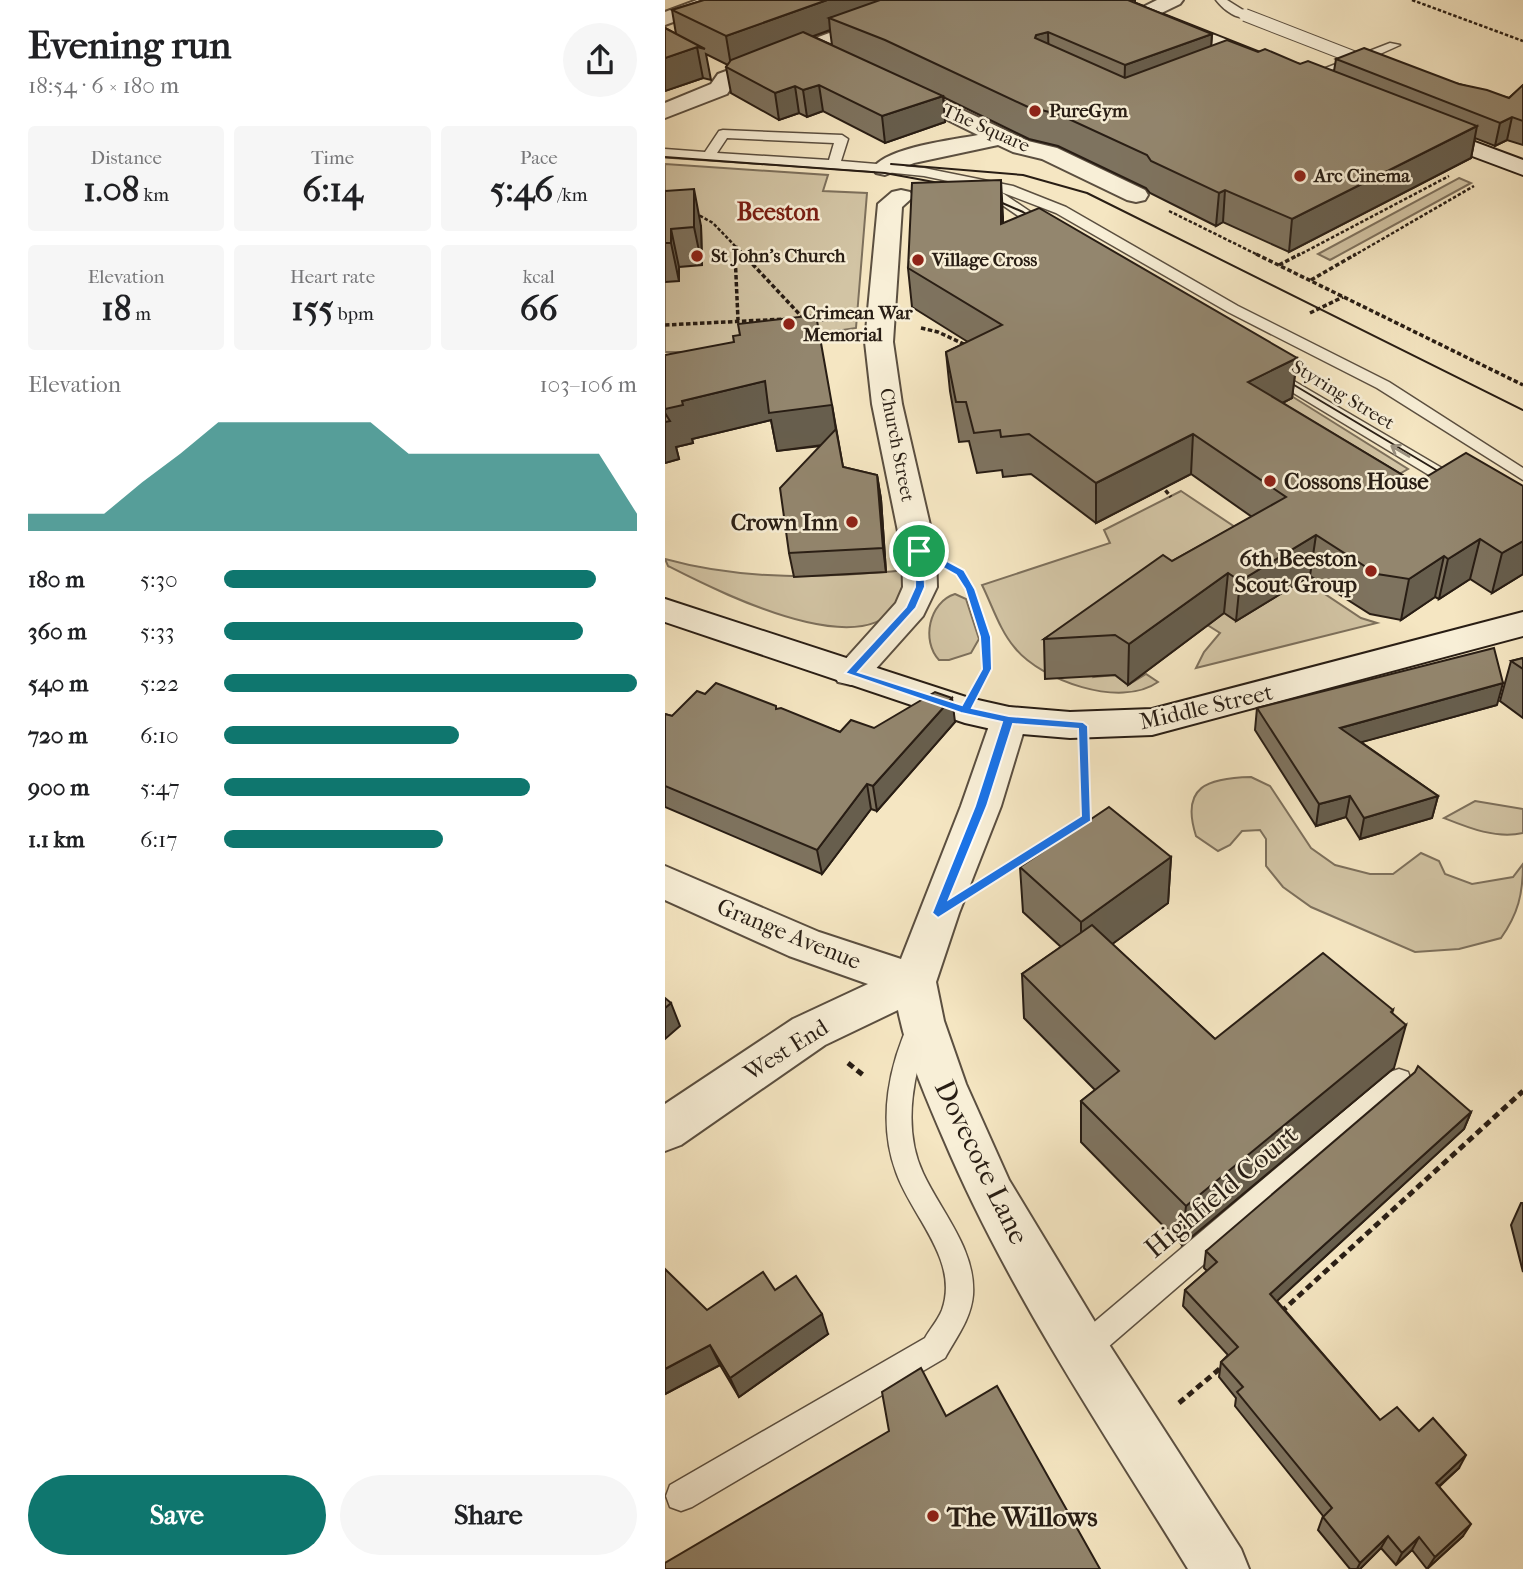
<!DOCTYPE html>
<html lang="en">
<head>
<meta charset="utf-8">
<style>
	body { margin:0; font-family:"IM FELL French Canon",serif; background:#f6f6f6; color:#202124; height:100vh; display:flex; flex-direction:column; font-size:26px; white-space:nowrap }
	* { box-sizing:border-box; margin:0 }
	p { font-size:23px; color:#757577 }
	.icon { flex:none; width:38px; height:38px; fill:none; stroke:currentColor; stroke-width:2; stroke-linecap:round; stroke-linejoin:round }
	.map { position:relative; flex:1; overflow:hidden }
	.details { display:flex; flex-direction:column; background:#fff; width:665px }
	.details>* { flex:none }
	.pin { position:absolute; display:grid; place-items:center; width:60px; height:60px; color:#fff; margin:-30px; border:4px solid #fff; border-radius:50%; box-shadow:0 2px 7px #0007 }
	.round { display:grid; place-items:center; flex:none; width:74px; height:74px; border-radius:37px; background:#f6f6f6 }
	.head { display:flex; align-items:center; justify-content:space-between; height:119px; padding:0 28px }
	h1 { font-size:38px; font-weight:800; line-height:52px }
	.metrics { display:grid; grid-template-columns:repeat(3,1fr); gap:10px; height:119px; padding:7px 28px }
	.metrics div { display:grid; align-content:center; border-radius:7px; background:#f6f6f6; text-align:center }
	.metrics b { font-size:35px; font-weight:800 }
	.metrics small { font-size:19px; font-weight:400 }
	.metrics p { font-size:19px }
	.chart { height:196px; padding:14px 28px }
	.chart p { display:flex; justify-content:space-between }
	.chart svg { width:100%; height:126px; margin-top:7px; fill:#0f766e; opacity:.7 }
	.primary-button { display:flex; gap:14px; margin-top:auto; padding:14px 28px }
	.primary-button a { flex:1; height:80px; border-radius:42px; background:#0f766e; color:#fff; font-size:28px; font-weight:800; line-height:80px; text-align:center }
	.primary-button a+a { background:#f6f6f6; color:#202124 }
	ul { padding:0 28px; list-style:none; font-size:23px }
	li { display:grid; grid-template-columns:112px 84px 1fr; align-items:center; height:52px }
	li i { height:18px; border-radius:9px; background:#0f766e }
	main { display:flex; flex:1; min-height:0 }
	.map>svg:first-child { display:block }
	.green { fill:#d2c4a4; stroke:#7d705c; stroke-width:2 }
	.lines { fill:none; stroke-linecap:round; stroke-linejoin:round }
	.lane-casing { stroke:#5b4f40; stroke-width:3 }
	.street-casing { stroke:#5b4f40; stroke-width:4 }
	.secondary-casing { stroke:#281d14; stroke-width:4 }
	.path-far3 { stroke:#281d14; stroke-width:2.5; stroke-dasharray:3.5 2; stroke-linecap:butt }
	.path-far2 { stroke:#281d14; stroke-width:3.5; stroke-dasharray:4.5 2.5; stroke-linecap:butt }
	.path-far1 { stroke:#281d14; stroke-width:4.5; stroke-dasharray:5 3.5; stroke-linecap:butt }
	.path { stroke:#281d14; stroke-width:5; stroke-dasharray:7 4.5; stroke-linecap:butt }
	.lane { fill:#f8efd7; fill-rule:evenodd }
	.street { fill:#f8efd7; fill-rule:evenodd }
	.secondary { fill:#f8efd7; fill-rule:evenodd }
	.tram { stroke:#281d14; stroke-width:2 }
	.lane-bridge-casing { stroke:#5b4f40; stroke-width:14; stroke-linecap:butt }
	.lane-bridge { stroke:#f8efd7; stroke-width:12 }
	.wall { fill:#7e735f; stroke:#281d14; stroke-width:2; fill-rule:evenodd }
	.shaded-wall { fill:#675e4d; stroke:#281d14; stroke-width:2 }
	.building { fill:#93866e; stroke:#281d14; stroke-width:2 }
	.oneway { stroke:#9a907f }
	.route { fill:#1a73e8; stroke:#fff; stroke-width:2; fill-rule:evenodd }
	.poi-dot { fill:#8f2418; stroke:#f8efd7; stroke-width:2.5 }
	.labels { text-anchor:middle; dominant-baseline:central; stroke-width:5; stroke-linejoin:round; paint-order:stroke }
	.far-poi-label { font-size:19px; font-weight:bold; fill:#281d14; stroke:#f8efd7; text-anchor:start }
	.far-street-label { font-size:19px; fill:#281d14; stroke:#f8efd7 }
	.poi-label { font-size:23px; font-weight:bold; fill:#281d14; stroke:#f8efd7; text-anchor:end }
	.street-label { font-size:23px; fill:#281d14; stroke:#f8efd7 }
	.far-district-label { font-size:24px; font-weight:bold; fill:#7a1f14; stroke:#f8efd7 }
	.near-street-label { font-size:28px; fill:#281d14; stroke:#f8efd7 }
	.near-poi-label { font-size:28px; font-weight:bold; fill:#281d14; stroke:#f8efd7; text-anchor:start }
</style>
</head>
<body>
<main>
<section class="details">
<div class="head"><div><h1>Evening run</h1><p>18:54 · 6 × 180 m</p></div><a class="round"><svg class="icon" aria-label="share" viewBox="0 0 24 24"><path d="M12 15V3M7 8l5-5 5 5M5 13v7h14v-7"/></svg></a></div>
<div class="metrics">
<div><p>Distance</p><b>1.08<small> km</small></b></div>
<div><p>Time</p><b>6:14</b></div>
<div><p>Pace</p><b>5:46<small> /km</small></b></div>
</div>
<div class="metrics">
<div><p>Elevation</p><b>18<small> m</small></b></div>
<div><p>Heart rate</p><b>155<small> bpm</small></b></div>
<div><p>kcal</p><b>66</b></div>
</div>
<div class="chart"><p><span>Elevation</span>103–106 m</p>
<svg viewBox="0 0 160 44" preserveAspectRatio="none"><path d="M0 44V38L10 38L20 38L30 27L40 17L50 6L60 6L70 6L80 6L90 6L100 17L110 17L120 17L130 17L140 17L150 17L160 38V44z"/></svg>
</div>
<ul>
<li><b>180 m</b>5:30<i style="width:90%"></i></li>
<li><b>360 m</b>5:33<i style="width:87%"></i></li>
<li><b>540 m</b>5:22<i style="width:100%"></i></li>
<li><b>720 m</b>6:10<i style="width:57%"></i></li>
<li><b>900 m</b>5:47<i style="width:74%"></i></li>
<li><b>1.1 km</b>6:17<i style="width:53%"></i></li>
</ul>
<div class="primary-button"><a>Save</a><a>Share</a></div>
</section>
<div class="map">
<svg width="858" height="1569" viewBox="0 0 858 1569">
	<rect width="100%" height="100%" fill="#f5e6c2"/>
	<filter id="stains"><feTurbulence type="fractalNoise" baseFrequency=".00286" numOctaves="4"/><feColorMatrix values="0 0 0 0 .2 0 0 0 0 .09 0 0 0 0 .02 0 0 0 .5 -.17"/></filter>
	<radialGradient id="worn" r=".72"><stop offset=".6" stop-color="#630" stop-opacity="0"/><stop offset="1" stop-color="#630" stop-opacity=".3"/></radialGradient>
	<g class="green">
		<polygon points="0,164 163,175 158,191 202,193 191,328 33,352 0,352"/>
		<polygon points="794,178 806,183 665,260 653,254"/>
		<polygon points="628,397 743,469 706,490 594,419"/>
		<path d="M 516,491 L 651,581 L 645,584 L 696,618 L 712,623 L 531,668 L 539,652 L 555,633 L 496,596 L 429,677 L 450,675 L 463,685 L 481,674 L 493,682 C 455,709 376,680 350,648 C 335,631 327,605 317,585 L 445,543 L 439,530 Z"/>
		<path d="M 0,559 C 79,581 160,578 241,570 C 239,688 52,591 3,566 Z"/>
		<path d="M 290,594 L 301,599 L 314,639 L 306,653 L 284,660 L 274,660 C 256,641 264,602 290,594 Z"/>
		<path d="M 586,777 L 605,786 L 646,848 L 670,865 L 705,874 L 728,874 L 756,853 L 774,861 L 780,874 L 807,884 L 848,877 L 858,864 C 858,894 853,914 836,938 L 794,949 L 750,952 L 646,907 L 618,887 L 601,866 L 601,839 L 595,830 L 577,831 L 565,845 L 553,851 L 531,836 C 515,786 543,778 586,777 Z"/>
		<path d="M 810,801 L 858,809 L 858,833 C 831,839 804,828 779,818 Z"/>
	</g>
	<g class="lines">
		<defs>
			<g id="lane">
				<path d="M 551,0 L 562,0 L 586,15 C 574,23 558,9 551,0 Z"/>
				<polygon points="725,43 735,45 666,76 641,82 635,78"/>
				<path d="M 58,130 L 177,135 L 183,139 L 176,161 L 259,168 L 348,186 L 401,207 L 573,306 L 724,382 L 858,468 L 858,480 L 712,388 L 563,312 L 391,213 L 336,192 L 388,227 L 388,233 L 378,233 L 324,196 L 322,193 L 326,190 L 259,176 L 220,172 L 0,157 L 0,149 L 40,152 L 54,131 ZM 62,138 L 169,143 L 164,160 L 52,153 Z"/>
				<polygon points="605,367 799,481 802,485 793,490 787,489 599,375 597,372"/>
				<path d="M 256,1013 L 265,1016 L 268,1023 C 249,1068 236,1126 258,1173 C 276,1212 311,1249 308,1295 C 306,1319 291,1338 280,1358 L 27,1507 L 16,1511 L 5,1507 L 1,1496 L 5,1485 L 260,1338 C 265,1329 273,1320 277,1310 C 295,1260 246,1216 231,1172 C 212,1120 224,1064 247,1016 Z"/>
				<polygon points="734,1069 743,1072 746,1080 743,1088 428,1360 418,1364 408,1360 404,1350 408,1340 725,1072"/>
			</g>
			<g id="street">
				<polygon points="32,0 60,0 57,4 0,25 0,12"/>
				<polygon points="254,0 283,0 280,4 102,70 69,84 62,94 0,118 0,103 46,84 53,74"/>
				<polygon points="492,0 518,0 515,4 486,18 472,18 469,14 472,10"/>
				<path d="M 232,79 L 363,141 L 392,148 L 480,190 L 483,195 L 480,200 L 471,202 L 462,200 L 377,159 L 348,152 L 333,145 L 249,163 L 220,175 L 211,173 L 208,168 C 223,147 288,140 313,135 L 224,91 L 221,86 L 224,81 Z"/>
				<polygon points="236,190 245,192 248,197 237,207 228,342 237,404 271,551 272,587 258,616 199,682 186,685 173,682 168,673 231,603 238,587 237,551 207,404 200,342 213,204 227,192"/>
				<path d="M 344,707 L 357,711 L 362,720 L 336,806 L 294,913 L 271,982 L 279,1021 L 301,1084 L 344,1180 L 436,1332 L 576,1549 L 584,1569 L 523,1569 C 437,1429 343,1291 279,1140 C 261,1098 242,1055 233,1010 L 160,1045 L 16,1145 L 0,1151 L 0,1104 L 128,1019 L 203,984 L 124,956 L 0,900 L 0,866 L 154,932 L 236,959 L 296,806 L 326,720 L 331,711 Z"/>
			</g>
			<g id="secondary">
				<polygon points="433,0 461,0 608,58 611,63 608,68 592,68 436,4"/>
				<polygon points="759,123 858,160 858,175 751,135 747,130 751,125"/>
				<polygon points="0,599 304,698 344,707 405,712 487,709 858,612 858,636 487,735 405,738 344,733 300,723 0,622"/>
			</g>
		</defs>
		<use href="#lane" class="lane-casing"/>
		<use href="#street" class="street-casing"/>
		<use href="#secondary" class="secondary-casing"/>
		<g class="path-far3">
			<polyline points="747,0 858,41"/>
			<polyline points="504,211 595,256"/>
			<polyline points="30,213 48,223 70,246 70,256"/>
			<polyline points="71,246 80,256"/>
			<polyline points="632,256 784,176"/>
			<polyline points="688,256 809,186"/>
		</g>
		<g class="path-far2">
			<polyline points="70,254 73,320"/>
			<polyline points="78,254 139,319"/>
			<polyline points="591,254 858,385"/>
			<polyline points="614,265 635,254"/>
			<polyline points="646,280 691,254"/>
			<polyline points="645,313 678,297"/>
			<polyline points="148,320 177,320"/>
			<polyline points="0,325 121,319"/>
			<polyline points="256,328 273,332 303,346"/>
			<polyline points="496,485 506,497"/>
			<polyline points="301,581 303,586"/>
		</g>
		<g class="path-far1">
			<polyline points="302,584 321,637 320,673"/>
			<polyline points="341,869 422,818 419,764"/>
		</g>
		<g class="path">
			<polyline points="183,1063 198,1075"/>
			<polyline points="616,1312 858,1091"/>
			<polyline points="514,1403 558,1366"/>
		</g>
		<use href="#lane" class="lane"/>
		<use href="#street" class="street"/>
		<use href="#secondary" class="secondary"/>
		<g class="tram">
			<polyline points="0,157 220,173 296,187"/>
			<polyline points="226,164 358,175 422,193 858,410"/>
			<polyline points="319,195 358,212 375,223"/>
			<polyline points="614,376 788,480"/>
		</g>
		<defs>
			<polyline id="lane-bridge" points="580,15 706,64"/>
		</defs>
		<use href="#lane-bridge" class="lane-bridge-casing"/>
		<use href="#lane-bridge" class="lane-bridge"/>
	</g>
	<g class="wall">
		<path d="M 39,0 L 470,0 L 470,3 L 547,34 L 546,46 L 593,52 L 635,64 L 669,71 L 671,59 L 794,84 L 844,98 L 858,85 L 858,145 L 842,140 L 830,146 L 810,138 L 806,158 L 624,252 L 558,222 L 551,226 L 485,193 L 481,188 L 393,146 L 364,139 L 278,97 L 280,122 L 220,143 L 158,111 L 142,117 L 134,113 L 114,120 L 66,93 L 61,67 L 63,65 L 41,54 L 46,80 L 38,78 L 0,91 L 0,28 L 11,34 L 7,10 ZM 165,30 L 167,45 L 147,36 Z"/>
		<polygon points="0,191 36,226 37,265 14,267 14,281 0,282"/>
		<polygon points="243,268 632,358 627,398 617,403 751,483 858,486 858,574 827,593 805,579 774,599 770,597 736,620 705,614 645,576 571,621 559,613 463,685 450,675 380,679 379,639 507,561 587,517 526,474 431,523 366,474 338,477 337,470 312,473 304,441 294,442 285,391 281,352 303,342 247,307"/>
		<polygon points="0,355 167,405 178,467 212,475 216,499 221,572 129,577 124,553 156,446 112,451 106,420 27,439 28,443 11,447 14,459 0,463"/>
		<polygon points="858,658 858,718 835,701 846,661"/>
		<polygon points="40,694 111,709 175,732 290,722 212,811 206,809 157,874 0,807 0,714 7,716"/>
		<polygon points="832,705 696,742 773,796 767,818 695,839 681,817 651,826 590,730 592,708"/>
		<polygon points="506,857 503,903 447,944 550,1039 727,1013 729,1068 517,1245 416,1142 416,1101 430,1090 359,1018 357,974 396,947 358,912 355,867"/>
		<polygon points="806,1112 799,1129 612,1301 715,1420 754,1431 794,1468 774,1487 798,1536 762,1569 747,1550 731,1565 716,1548 695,1569 685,1569 653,1530 658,1516 570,1406 571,1398 554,1377 556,1362 563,1355 518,1306 520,1290 542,1271 539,1268 541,1251"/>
		<polygon points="856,1203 858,1203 858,1272 846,1225"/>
		<polygon points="110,1290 163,1334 74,1397 55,1365 0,1394 42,1310"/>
	</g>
	<g class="shaded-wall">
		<polygon points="162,0 246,0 164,18 165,30 66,66 61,36"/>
		<polygon points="383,32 384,63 370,38 371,35"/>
		<polygon points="547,34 545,64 459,96 460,65"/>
		<polygon points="32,47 38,78 0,91 0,58"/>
		<polygon points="154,85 158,111 142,117 138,90"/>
		<polygon points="130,86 134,113 114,120 110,93"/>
		<polygon points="278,96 280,122 220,143 217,116"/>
		<polygon points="847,117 842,140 830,146 835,123"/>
		<polygon points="812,126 806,158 624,252 627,219"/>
		<polygon points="336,180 338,217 338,262 336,224"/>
		<polygon points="29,189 36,226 37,265 29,227"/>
		<polygon points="560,190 558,222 551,226 554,193"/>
		<polygon points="6,229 14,267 14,281 6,243"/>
		<polygon points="632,358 627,398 579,422 583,382"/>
		<polygon points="100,381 167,405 173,443 112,451 106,420 27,439 28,443 11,447 14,459 0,463 0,409 17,401"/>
		<polygon points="528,434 526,474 431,523 431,483"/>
		<polygon points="212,475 216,499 221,572 218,548"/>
		<polygon points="651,535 645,576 571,621 575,581"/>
		<polygon points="815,539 805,579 774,599 783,559"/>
		<polygon points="858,541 858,574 827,593 837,553"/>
		<polygon points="779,556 770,597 736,620 744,579"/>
		<polygon points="563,573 559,613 463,685 464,644"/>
		<polygon points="838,683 832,705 672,749 675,728"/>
		<polygon points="287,698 290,722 212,811 208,786"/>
		<polygon points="202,784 206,809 157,874 152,850"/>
		<polygon points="685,796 681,817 651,826 654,804"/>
		<polygon points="773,796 767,818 695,839 699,818"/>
		<polygon points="506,857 503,903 416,967 416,922"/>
		<polygon points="6,1003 15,1026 0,1039 0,1008"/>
		<polygon points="728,1010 719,1043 741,1025 729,1068 517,1245 521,1206"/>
		<polygon points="806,1112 799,1129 602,1310 605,1294"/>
		<polygon points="157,1314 163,1334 74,1397 65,1378"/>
		<polygon points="45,1345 55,1365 0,1394 0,1369"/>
		<polygon points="801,1455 794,1468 763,1496 771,1483"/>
		<polygon points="806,1524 798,1536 762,1569 770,1557"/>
		<polygon points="723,1536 716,1548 695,1569 692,1569 695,1563"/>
		<polygon points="754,1537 747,1550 731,1565 737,1553"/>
	</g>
	<g class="building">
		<polygon points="39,0 162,0 61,36 7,10"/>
		<polygon points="215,0 463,0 547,34 460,65 383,32 371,35 370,38 460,78 562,40 593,52 600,49 635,64 643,61 812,126 627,219 560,190 554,193 486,161 482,155 393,114 363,107 220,40 164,18"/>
		<polygon points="0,28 40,49 32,47 0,58"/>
		<polygon points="138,32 278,96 217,116 154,85 138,90 130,86 110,93 61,67 66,60"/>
		<polygon points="699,48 794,84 822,90 844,98 858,85 858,121 847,117 835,123 671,59"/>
		<polygon points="336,180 336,224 374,208 632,358 583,382 751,483 801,453 858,486 858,541 837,553 815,539 783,559 779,556 744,579 712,574 651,535 575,581 563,573 464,644 450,635 379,639 498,555 507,561 621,497 528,434 431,483 364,434 336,437 335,430 309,433 301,402 291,402 281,352 337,325 243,268 247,183"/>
		<polygon points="29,189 29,227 6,229 6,243 0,243 0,191"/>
		<polygon points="151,315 167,405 104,413 100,381 17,401 18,405 0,409 0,355 69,342 68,336 75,335 73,324"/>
		<polygon points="0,413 5,421 0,422"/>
		<polygon points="171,429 178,467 212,475 218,548 124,553 115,488"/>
		<polygon points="829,648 838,683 675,728 773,796 699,818 685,796 654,804 592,708"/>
		<polygon points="858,658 858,669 846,661"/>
		<polygon points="51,683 111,706 111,709 116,708 175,732 186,720 209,728 270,692 287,698 208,786 202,784 152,850 0,786 0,714 7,716 32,691 40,694"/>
		<polygon points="444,807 506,857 416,922 355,867"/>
		<polygon points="427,925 550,1039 658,953 728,1010 726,1012 741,1025 521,1206 416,1101 454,1071 357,974"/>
		<polygon points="0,998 6,1003 0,1008"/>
		<polygon points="753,1066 806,1112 605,1294 715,1420 732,1407 754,1431 768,1418 801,1455 771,1483 806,1524 770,1557 754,1537 737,1553 723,1536 695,1563 658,1517 667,1508 572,1392 578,1387 556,1362 573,1347 520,1290 552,1262 541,1251 750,1072"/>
		<polygon points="0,1269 42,1310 98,1272 110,1290 131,1276 157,1314 65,1378 45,1345 0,1369"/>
		<polygon points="256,1368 281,1416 332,1386 435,1569 0,1569 0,1563 224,1431 217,1392"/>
	</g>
	<defs><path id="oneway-shaft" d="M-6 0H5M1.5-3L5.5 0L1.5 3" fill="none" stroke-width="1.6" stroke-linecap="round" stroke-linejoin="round" transform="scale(1.75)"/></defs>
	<use class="oneway" href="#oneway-shaft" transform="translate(735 451) rotate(-149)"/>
	<path class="route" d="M 251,548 L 258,548 L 299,570 L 310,589 L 326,637 L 327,669 L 307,708 L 344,716 L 418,722 L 423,726 L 426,821 L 273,918 L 267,913 L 310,806 L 337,722 L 296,713 L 180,673 L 241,607 L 250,587 ZM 259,557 L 291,575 L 300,589 L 315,637 L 317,669 L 297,705 L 193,672 L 251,608 L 260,587 ZM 348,724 L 413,729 L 416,816 L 284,899 L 322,806 Z"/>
	<g class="poi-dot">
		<circle cx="370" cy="111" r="7"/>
		<circle cx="635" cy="176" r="7"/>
		<circle cx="32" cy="256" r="7"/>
		<circle cx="253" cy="260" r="7"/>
		<circle cx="124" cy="324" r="7"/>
		<circle cx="605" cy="481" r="7"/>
		<circle cx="187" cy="522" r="7"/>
		<circle cx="706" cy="571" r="7"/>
		<circle cx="268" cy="1516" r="7"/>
	</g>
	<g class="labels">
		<g class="far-poi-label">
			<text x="384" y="111">PureGym</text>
			<text x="649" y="176">Arc Cinema</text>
			<text x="46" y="256">St John's Church</text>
			<text x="267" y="260">Village Cross</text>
			<text x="138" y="313">Crimean War<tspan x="138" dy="22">Memorial</tspan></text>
		</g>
		<g class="far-street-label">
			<text transform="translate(321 128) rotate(24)">The Square</text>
			<text transform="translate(678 395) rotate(31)">Styring Street</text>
			<text transform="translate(232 445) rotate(79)">Church Street</text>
		</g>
		<g class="poi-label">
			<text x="619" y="481" text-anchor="start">Cossons House</text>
			<text x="173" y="522">Crown Inn</text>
			<text x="692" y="558">6th Beeston<tspan x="692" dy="26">Scout Group</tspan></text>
		</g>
		<g class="street-label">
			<text transform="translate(541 707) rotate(-13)">Middle Street</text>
			<text transform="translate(124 934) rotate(22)">Grange Avenue</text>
			<text transform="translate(121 1050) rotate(-32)">West End</text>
		</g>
		<g class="far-district-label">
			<text x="113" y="212">Beeston</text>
		</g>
		<g class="near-street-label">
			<text transform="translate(317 1162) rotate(64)">Dovecote Lane</text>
			<text transform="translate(556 1191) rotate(-40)">Highfield Court</text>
		</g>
		<g class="near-poi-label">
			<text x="282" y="1516">The Willows</text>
		</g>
	</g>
	<rect width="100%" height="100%" filter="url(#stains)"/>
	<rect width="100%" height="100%" fill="url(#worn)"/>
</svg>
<div class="pin" style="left:254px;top:551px;background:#1e9e55"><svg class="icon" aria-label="arrive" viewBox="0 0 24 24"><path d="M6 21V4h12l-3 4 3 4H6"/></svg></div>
</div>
</main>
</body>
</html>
